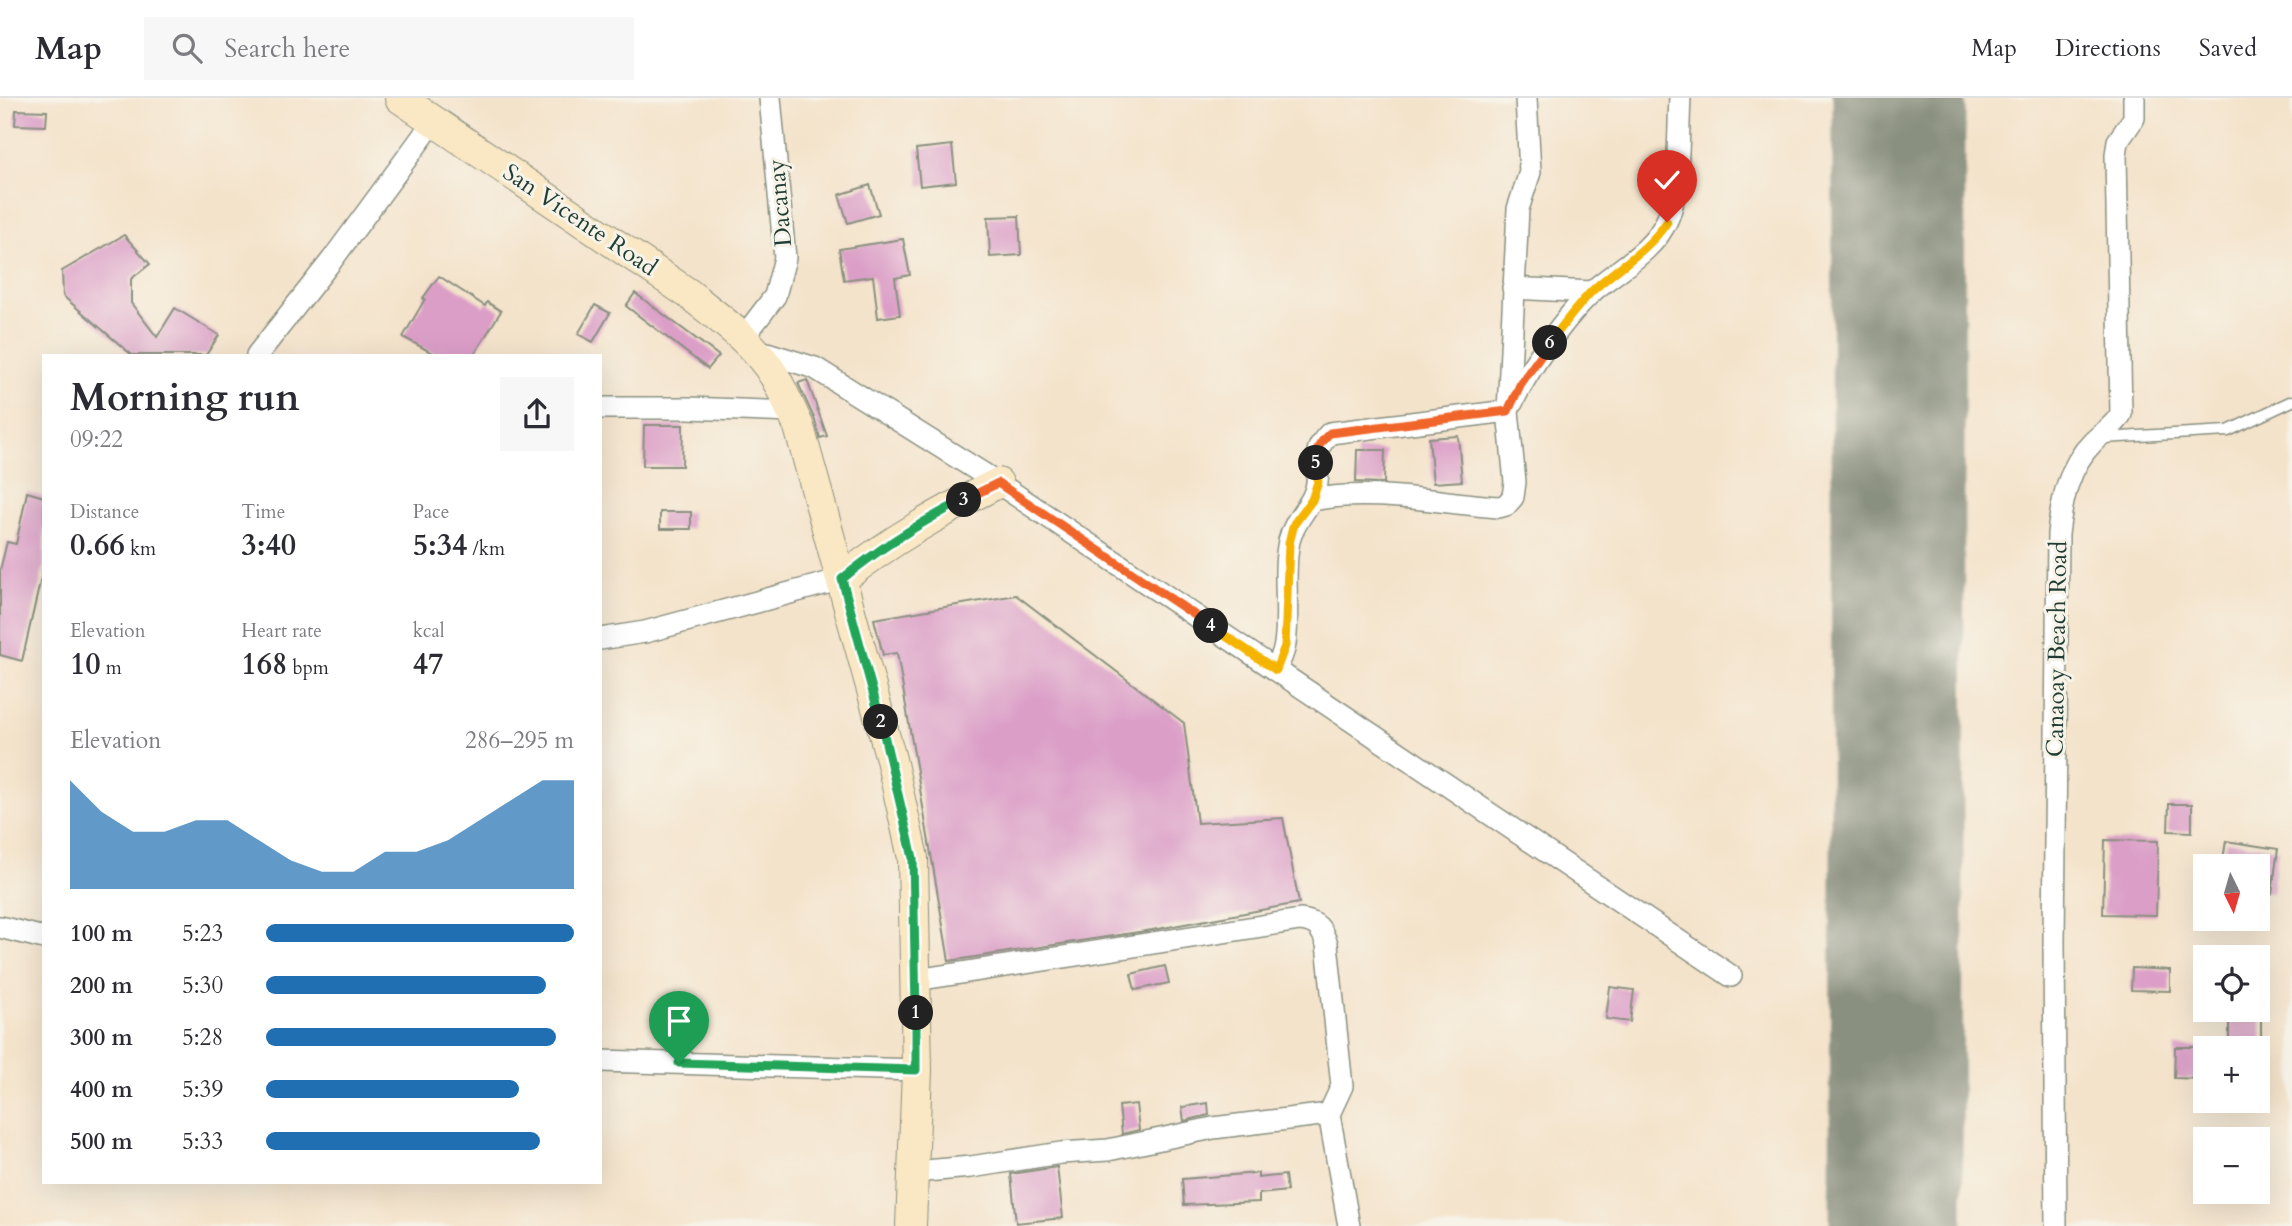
<!DOCTYPE html>
<html lang="en">
<head>
<meta charset="utf-8">
<style>
	body { margin:0; font-family:Cardo,serif; background:#f7f7f7; color:#2b2b33; height:100vh; display:flex; flex-direction:column; font-size:26px; white-space:nowrap }
	* { box-sizing:border-box; margin:0 }
	p { font-size:23px; color:#7c7c81 }
	.icon { flex:none; width:38px; height:38px; fill:none; stroke:currentColor; stroke-width:2; stroke-linecap:round; stroke-linejoin:round }
	.map { position:relative; flex:1; overflow:hidden }
	.side { position:absolute; left:42px; top:256px; width:560px; height:830px; display:flex; flex-direction:column; background:#fff; border-radius:0px; box-shadow:0 7px 28px #0002 }
	.side>* { flex:none }
	.needle { width:46px; rotate:175deg }
	.buttons { position:absolute; left:2193px; top:756px; display:grid; gap:14px }
	.buttons a { display:grid; place-items:center; width:77px; height:77px; border-radius:0px; background:#fff; box-shadow:0 7px 28px #0002; font-size:35px }
	.pin { position:absolute; display:grid; place-items:center; width:60px; height:60px; color:#fff; margin:-72px -30px; border-radius:50% 50% 50% 0; rotate:-45deg; box-shadow:0 0 7px #0007 }
	.pin .icon { rotate:45deg }
	.km { position:absolute; width:35px; height:35px; margin:-18px; border-radius:50%; background:#222; color:#fff; font-size:19px; line-height:35px; text-align:center }
	.round { display:grid; place-items:center; flex:none; width:74px; height:74px; border-radius:0px; background:#f7f7f7 }
	.headline { display:flex; align-items:center; justify-content:space-between; height:119px; padding:0 28px }
	h1 { font-size:38px; font-weight:700; line-height:52px }
	.metrics { display:grid; grid-template-columns:repeat(3,1fr); gap:10px; height:119px; padding:7px 28px }
	.metrics div { display:grid; align-content:center }
	.metrics b { font-size:30px; font-weight:700 }
	.metrics small { font-size:19px; font-weight:400 }
	.metrics p { font-size:19px }
	.chart { height:196px; padding:14px 28px }
	.chart p { display:flex; justify-content:space-between }
	.chart svg { width:100%; height:126px; margin-top:7px; fill:#1f6fb2; opacity:.7 }
	ul { padding:0 28px; list-style:none; font-size:23px }
	li { display:grid; grid-template-columns:112px 84px 1fr; align-items:center; height:52px }
	li i { height:18px; border-radius:9px; background:#1f6fb2 }
	header { display:flex; align-items:center; gap:42px; box-sizing:border-box; height:98px; padding:0 35px; background:#fff; border-bottom:2px solid #e1e1e2 }
	header strong { font-size:33px }
	nav { display:flex; gap:38px; margin-inline-start:auto; font-size:24px }
	.search { width:490px; height:63px; background:#f7f7f7; display:flex; align-items:center; gap:18px; box-sizing:border-box; padding:0 24px; border-radius:0px; color:#7c7c81; font-size:26px }
	.map>svg:first-child { display:block }
	.lines { fill:none; stroke-linecap:round; stroke-linejoin:round }
	.runway { stroke:#8a9080; stroke-width:133 }
	.building { fill:#db9ec7 }
	.lane-casing { stroke:#8a9080; stroke-width:13 }
	.street-casing { stroke:#8a9080; stroke-width:24 }
	.secondary-casing { stroke:#8a9080; stroke-width:32 }
	.lane { stroke:#fff; stroke-width:10 }
	.street { stroke:#fff; stroke-width:21 }
	.secondary { stroke:#fae7c3; stroke-width:30 }
	.split-1-casing { stroke:#fff; stroke-width:14 }
	.split-2-casing { stroke:#fff; stroke-width:14 }
	.split-3-casing { stroke:#fff; stroke-width:14 }
	.split-4-casing { stroke:#fff; stroke-width:14 }
	.split-5-casing { stroke:#fff; stroke-width:14 }
	.split-6-casing { stroke:#fff; stroke-width:14 }
	.split-7-casing { stroke:#fff; stroke-width:14 }
	.split-1 { stroke:#22a559; stroke-width:9 }
	.split-2 { stroke:#22a559; stroke-width:9 }
	.split-3 { stroke:#22a559; stroke-width:9 }
	.split-4 { stroke:#f0652b; stroke-width:9 }
	.split-5 { stroke:#f5b400; stroke-width:9 }
	.split-6 { stroke:#f0652b; stroke-width:9 }
	.split-7 { stroke:#f5b400; stroke-width:9 }
	.labels { text-anchor:middle; dominant-baseline:central; stroke-width:6; stroke-linejoin:round; paint-order:stroke }
	.street-label { font-size:24px; fill:#1f3d34; stroke:#f7f3e8 }
</style>
</head>
<body>
<header>
<strong>Map</strong>
<div class="search"><svg class="icon" aria-label="search" viewBox="0 0 24 24"><circle cx="10" cy="10" r="6"/><path d="M15 15l6 6"/></svg>Search here</div>
<nav><a>Map</a><a>Directions</a><a>Saved</a></nav>
</header>
<div class="map">
<svg width="2292" height="1128" viewBox="0 0 2292 1128">
	<rect width="100%" height="100%" fill="#f7f3e8"/>
	<filter id="ink" filterUnits="userSpaceOnUse"><feTurbulence type="fractalNoise" baseFrequency=".0143" numOctaves="2"/><feDisplacementMap in="SourceGraphic" scale="14" xChannelSelector="R" yChannelSelector="G"/><feConvolveMatrix kernelMatrix="1 2 1 2 8 2 1 2 1" color-interpolation-filters="sRGB"/></filter>
	<filter id="wash" filterUnits="userSpaceOnUse"><feTurbulence type="fractalNoise" baseFrequency=".00686" numOctaves="4" result="noise"/><feDisplacementMap in="SourceGraphic" scale="28" xChannelSelector="R" yChannelSelector="G"/><feGaussianBlur stdDeviation="1.57" result="paint"/><feColorMatrix in="noise" values="0 0 0 0 0 0 0 0 0 0 0 0 0 0 0 0 0 1.4 0 .05"/><feComposite in="paint" operator="in"/></filter>
	<g filter="url(#wash)">
		<rect width="100%" height="100%" fill="#f4e3cb"/>
		<g class="lines">
			<polyline class="runway" points="1896,1128 1899,0"/>
		</g>
		<g id="blocks">
			<g class="building">
				<polygon points="16,12 47,13 46,28 15,27"/>
				<polygon points="952,47 956,84 920,88 916,51"/>
				<polygon points="870,87 879,116 848,125 839,97"/>
				<polygon points="1019,118 1021,157 990,159 988,119"/>
				<polygon points="124,137 150,166 131,181 131,205 157,239 175,210 219,237 206,257 132,257 63,198 62,173"/>
				<polygon points="903,141 910,177 895,180 900,217 878,220 873,178 844,182 839,151"/>
				<polygon points="439,178 485,208 487,204 501,213 474,257 436,257 403,239 425,201 423,200"/>
				<polygon points="635,195 719,258 708,271 626,208"/>
				<polygon points="595,207 610,215 593,244 578,236"/>
				<polygon points="807,282 827,338 820,340 815,322 798,285"/>
				<polygon points="644,327 683,327 682,368 643,368"/>
				<polygon points="1458,338 1462,383 1433,385 1429,340"/>
				<polygon points="1357,352 1385,352 1384,385 1356,384"/>
				<polygon points="27,394 44,399 44,467 22,563 0,557 0,472 7,444 16,446"/>
				<rect x="660" y="414" width="31" height="17"/>
				<polygon points="1016,497 1184,625 1197,725 1283,720 1299,805 1152,832 949,863 897,555 883,557 874,521"/>
				<polygon points="2169,706 2192,706 2192,734 2168,733"/>
				<polygon points="2105,742 2158,743 2156,817 2103,816"/>
				<polygon points="2226,743 2278,751 2272,795 2258,793 2258,768 2222,768"/>
				<polygon points="1165,868 1169,885 1135,892 1131,876"/>
				<polygon points="2132,870 2170,872 2170,893 2131,892"/>
				<polygon points="1610,889 1634,892 1630,924 1606,921"/>
				<rect x="2229" y="912" width="32" height="38"/>
				<polygon points="2175,949 2205,949 2205,981 2174,980"/>
				<polygon points="1208,1005 1209,1017 1184,1023 1182,1009"/>
				<polygon points="1136,1006 1139,1032 1122,1036 1119,1008"/>
				<polygon points="1057,1069 1063,1120 1016,1125 1011,1076"/>
				<polygon points="1258,1075 1258,1080 1285,1077 1287,1093 1259,1096 1259,1104 1184,1107 1182,1081"/>
			</g>
		</g>
	</g>
	<g filter="url(#ink)">
		<use href="#blocks" fill-opacity="0" stroke="#8a9080" stroke-width="2"/>
		<g class="lines">
			<defs>
				<polyline id="lane" points="2102,340 2228,333 2292,303"/>
				<g id="street">
					<polyline points="1513,190 1592,194"/>
					<polyline points="743,240 775,198 785,160 770,0"/>
					<polyline points="754,251 815,270 998,385 1731,878"/>
					<polyline points="257,257 332,162 434,23"/>
					<path d="M 1512,305 C 1528,271 1566,217 1594,192 C 1618,171 1654,153 1667,122 C 1680,95 1678,32 1680,0"/>
					<polyline points="600,310 688,310 792,314"/>
					<path d="M 1312,402 C 1369,390 1441,405 1499,409 L 1506,407 L 1513,399 L 1515,384 L 1508,313 L 1518,111 L 1530,74 L 1526,0"/>
					<polyline points="600,541 645,534 842,481"/>
					<path d="M 1276,572 C 1279,564 1284,555 1285,546 C 1290,512 1282,476 1289,443 C 1295,418 1315,406 1317,385 C 1320,362 1310,355 1330,335 L 1508,313"/>
					<polyline points="0,829 44,840"/>
					<path d="M 916,882 L 1300,822 C 1318,824 1321,830 1327,846 L 1342,988 L 1329,1016 L 1349,1128"/>
					<polyline points="600,963 917,972"/>
					<polyline points="914,1074 971,1069 1061,1055 1108,1052 1213,1030 1329,1016"/>
					<path d="M 2056,1128 L 2054,844 L 2058,436 C 2062,402 2068,369 2093,344 C 2103,334 2114,329 2121,316 L 2116,57 L 2118,43 L 2134,20 L 2134,0"/>
				</g>
				<g id="secondary">
					<path d="M 400,0 L 689,196 C 720,221 755,245 775,279 C 784,295 791,312 799,329 L 891,661 L 913,760 L 917,972 L 911,1128"/>
					<path d="M 842,481 C 891,442 943,413 998,385"/>
				</g>
			</defs>
			<use href="#lane" class="lane-casing"/>
			<use href="#street" class="street-casing"/>
			<use href="#secondary" class="secondary-casing"/>
			<use href="#lane" class="lane"/>
			<use href="#street" class="street"/>
			<use href="#secondary" class="secondary"/>
		</g>
	</g>
	<g class="lines" filter="url(#ink)">
		<defs>
			<polyline id="split-1" points="679,965 916,972 916,915"/>
			<polyline id="split-2" points="881,624 913,760 916,915"/>
			<path id="split-3" d="M 881,624 L 842,481 C 880,450 921,424 964,402"/>
			<polyline id="split-4" points="964,402 998,385 1211,528"/>
			<polyline id="split-5" points="1211,528 1276,572 1285,548 1289,445 1294,426 1312,402 1318,384 1316,365"/>
			<path id="split-6" d="M 1316,365 C 1315,352 1320,344 1330,335 L 1508,313 L 1521,285 L 1550,245"/>
			<path id="split-7" d="M 1550,245 C 1562,228 1576,210 1591,194 C 1617,169 1646,155 1667,124"/>
		</defs>
		<use href="#split-1" class="split-1-casing"/>
		<use href="#split-2" class="split-2-casing"/>
		<use href="#split-3" class="split-3-casing"/>
		<use href="#split-4" class="split-4-casing"/>
		<use href="#split-5" class="split-5-casing"/>
		<use href="#split-6" class="split-6-casing"/>
		<use href="#split-7" class="split-7-casing"/>
		<use href="#split-1" class="split-1"/>
		<use href="#split-2" class="split-2"/>
		<use href="#split-3" class="split-3"/>
		<use href="#split-4" class="split-4"/>
		<use href="#split-5" class="split-5"/>
		<use href="#split-6" class="split-6"/>
		<use href="#split-7" class="split-7"/>
	</g>
	<g class="labels">
		<g class="street-label">
			<text transform="translate(780 105) rotate(-95)">Dacanay</text>
			<text transform="translate(580 122) rotate(34)">San Vicente Road</text>
			<text transform="translate(2057 551) rotate(-89)">Canaoay Beach Road</text>
		</g>
	</g>
</svg>
<div class="buttons">
<a><svg class="needle" viewBox="-14 -14 28 28"><path d="M0-13l5 13h-10z" fill="#e53935"/><path d="M0 13l5-13h-10z" fill="#7c7c81"/></svg></a>
<a><svg class="icon" aria-label="locate" viewBox="0 0 24 24"><circle cx="12" cy="12" r="6"/><path d="M12 2v4M12 18v4M2 12h4M18 12h4"/></svg></a>
<a>+</a>
<a>−</a>
</div>
<div class="pin" style="left:679px;top:965px;background:#1e9e55"><svg class="icon" aria-label="arrive" viewBox="0 0 24 24"><path d="M6 21V4h12l-3 4 3 4H6"/></svg></div>
<div class="pin" style="left:1667px;top:124px;background:#d93025"><svg class="icon" aria-label="check" viewBox="0 0 24 24"><path d="M5 12l5 5 9-10"/></svg></div>
<b class="km" style="left:916px;top:915px">1</b>
<b class="km" style="left:881px;top:624px">2</b>
<b class="km" style="left:964px;top:402px">3</b>
<b class="km" style="left:1211px;top:528px">4</b>
<b class="km" style="left:1316px;top:365px">5</b>
<b class="km" style="left:1550px;top:245px">6</b>
<section class="side">
<div class="headline"><div><h1>Morning run</h1><p>09:22</p></div><a class="round"><svg class="icon" aria-label="share" viewBox="0 0 24 24"><path d="M12 15V3M7 8l5-5 5 5M5 13v7h14v-7"/></svg></a></div>
<div class="metrics">
<div><p>Distance</p><b>0.66<small> km</small></b></div>
<div><p>Time</p><b>3:40</b></div>
<div><p>Pace</p><b>5:34<small> /km</small></b></div>
</div>
<div class="metrics">
<div><p>Elevation</p><b>10<small> m</small></b></div>
<div><p>Heart rate</p><b>168<small> bpm</small></b></div>
<div><p>kcal</p><b>47</b></div>
</div>
<div class="chart"><p><span>Elevation</span>286–295 m</p>
<svg viewBox="0 0 160 44" preserveAspectRatio="none"><path d="M0 44V6L10 17L20 24L30 24L40 20L50 20L60 27L70 34L80 38L90 38L100 31L110 31L120 27L130 20L140 13L150 6L160 6V44z"/></svg>
</div>
<ul>
<li><b>100 m</b>5:23<i style="width:100%"></i></li>
<li><b>200 m</b>5:30<i style="width:91%"></i></li>
<li><b>300 m</b>5:28<i style="width:94%"></i></li>
<li><b>400 m</b>5:39<i style="width:82%"></i></li>
<li><b>500 m</b>5:33<i style="width:89%"></i></li>
</ul>
</section>
</div>
</body>
</html>
